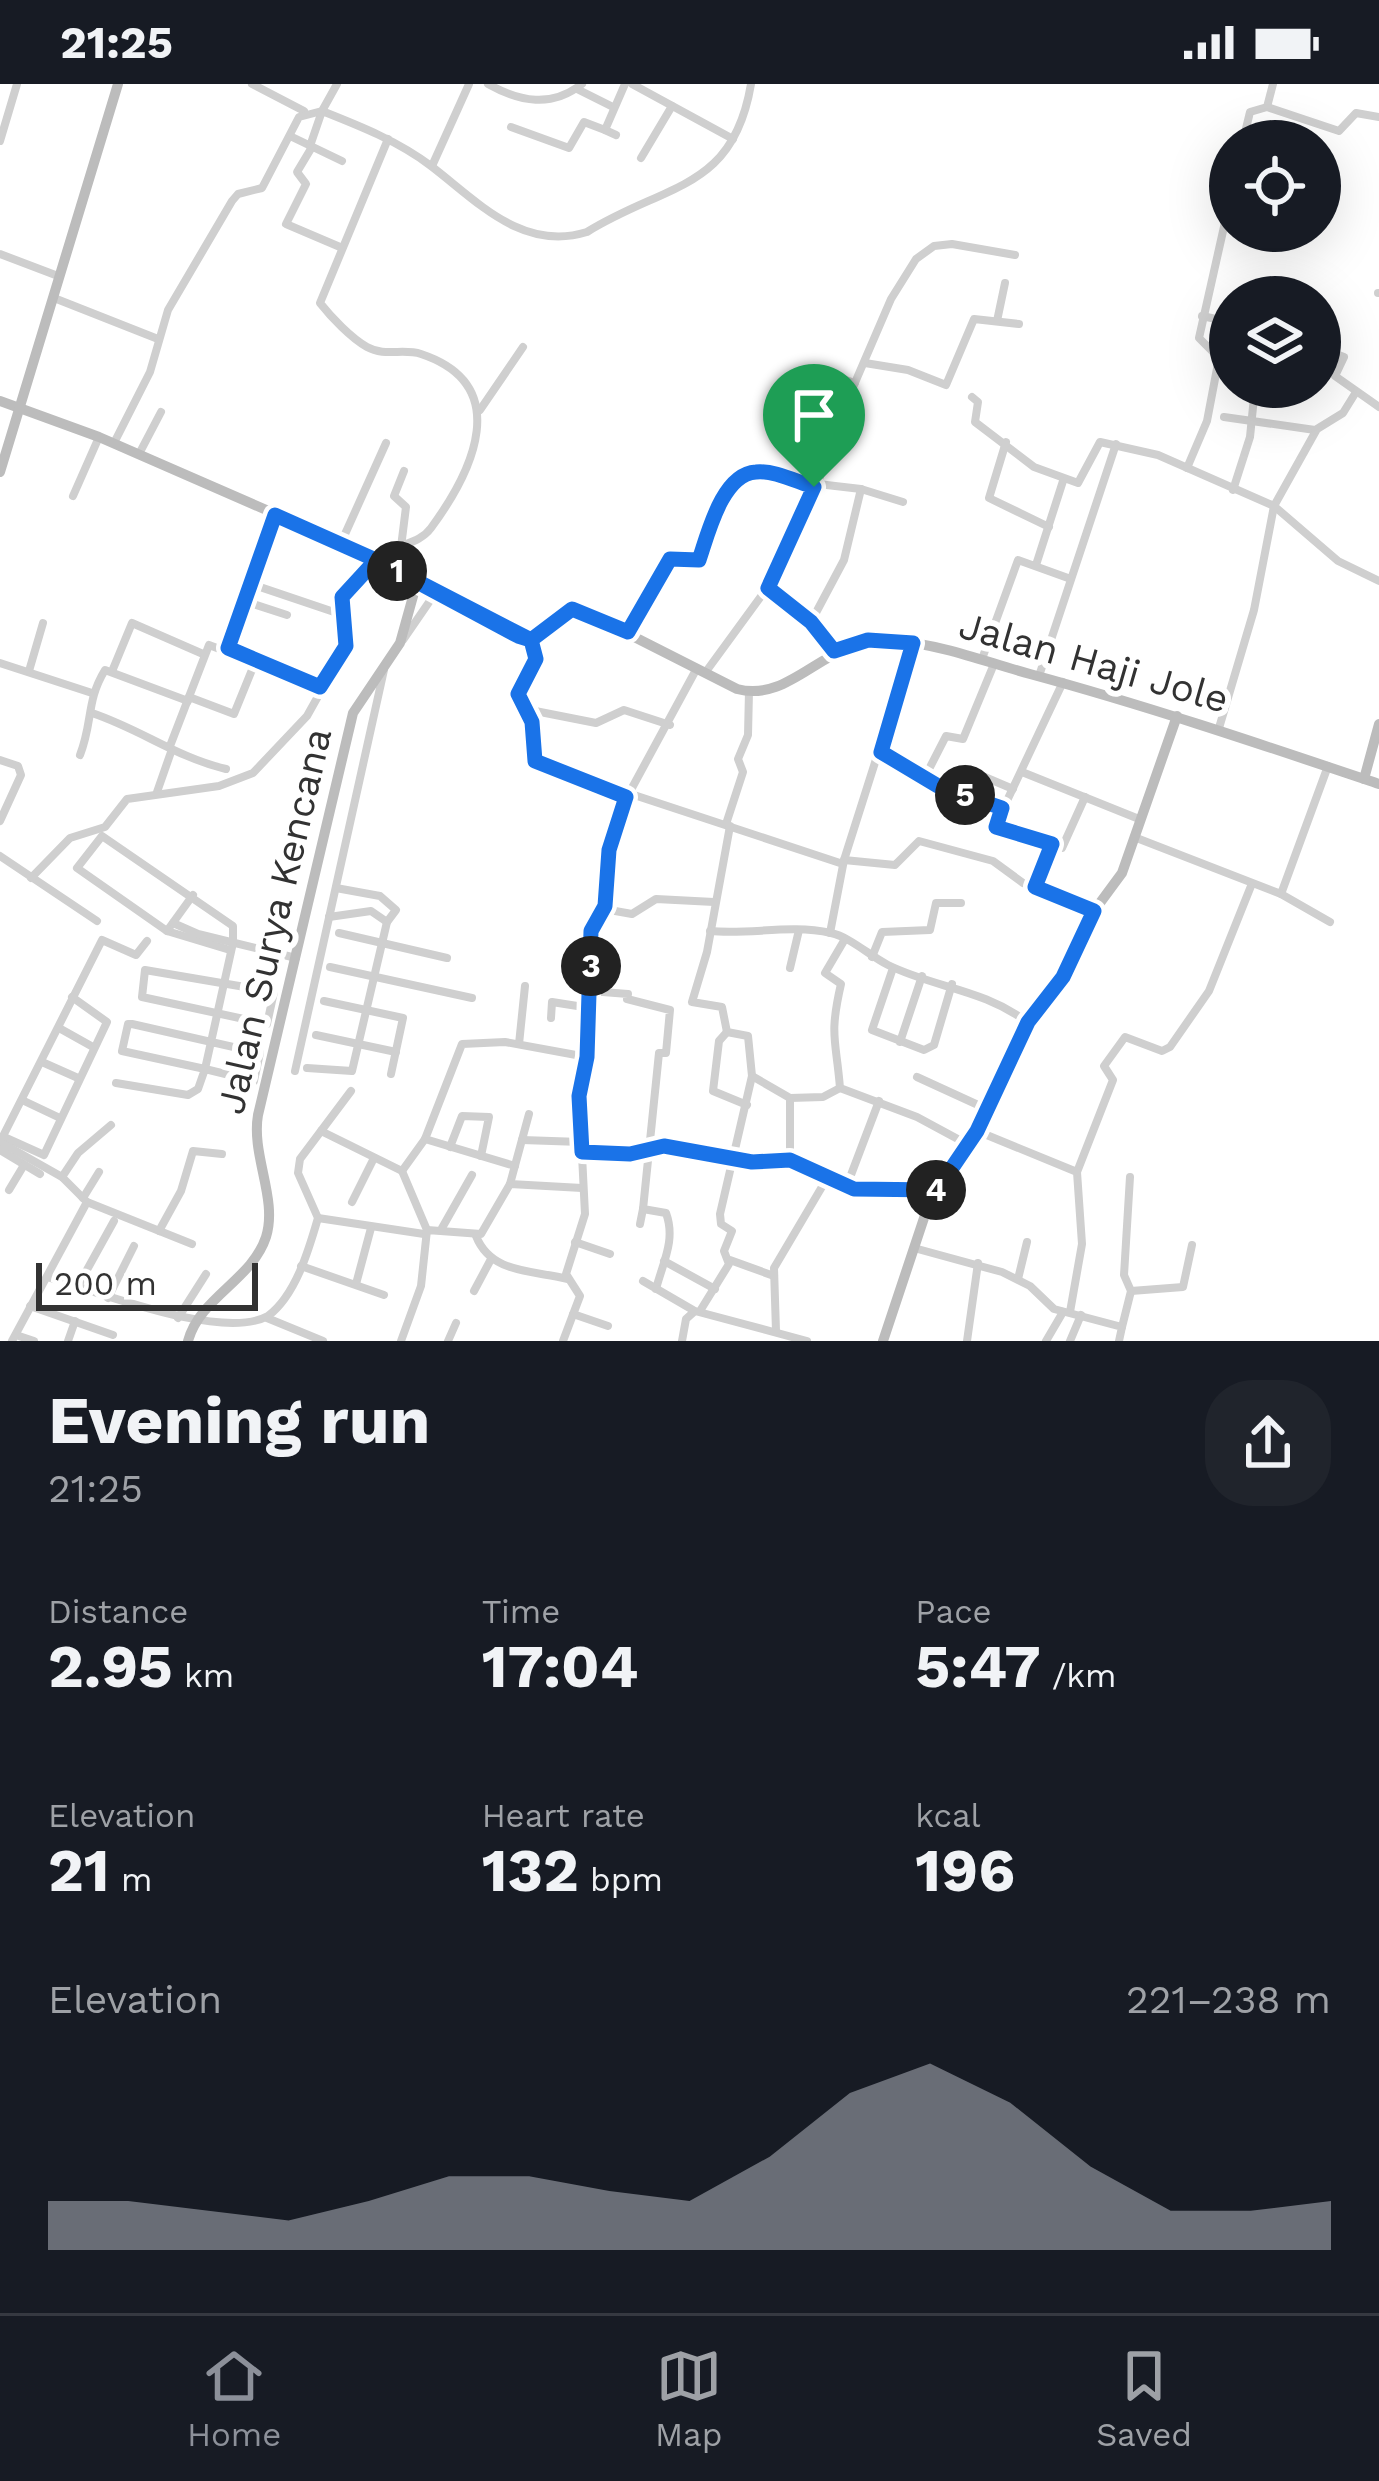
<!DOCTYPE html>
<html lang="en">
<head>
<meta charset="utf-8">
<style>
	body { margin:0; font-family:"Work Sans",sans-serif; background:#20242c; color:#f1f3f6; height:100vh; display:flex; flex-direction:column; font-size:45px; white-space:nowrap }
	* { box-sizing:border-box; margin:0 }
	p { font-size:39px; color:#9ea1a6 }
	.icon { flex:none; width:66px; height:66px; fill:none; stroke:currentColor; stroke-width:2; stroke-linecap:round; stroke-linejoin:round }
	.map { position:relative; height:1257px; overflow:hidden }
	.sheet { display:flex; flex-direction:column; background:#171b24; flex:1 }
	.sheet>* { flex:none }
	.fabs { position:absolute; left:1209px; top:36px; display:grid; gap:24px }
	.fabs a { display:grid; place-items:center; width:132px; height:132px; border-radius:50%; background:#171b24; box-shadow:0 12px 48px #0002; font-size:60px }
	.scale { position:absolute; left:36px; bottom:30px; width:222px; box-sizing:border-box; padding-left:12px; border:6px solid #323232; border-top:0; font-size:33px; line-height:42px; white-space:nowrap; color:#323232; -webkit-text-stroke:9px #fff; paint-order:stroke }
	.pin { position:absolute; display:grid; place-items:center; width:102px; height:102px; color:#fff; margin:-123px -51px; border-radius:50% 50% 50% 0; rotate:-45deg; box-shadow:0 0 12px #0007 }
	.pin .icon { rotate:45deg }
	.km { position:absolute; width:60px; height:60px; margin:-30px; border-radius:50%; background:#222; color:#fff; font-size:33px; line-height:60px; text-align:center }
	.round { display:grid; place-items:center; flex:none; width:126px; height:126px; border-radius:48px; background:#20242c }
	.summary { display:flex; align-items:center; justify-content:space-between; height:204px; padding:0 48px }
	h1 { font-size:66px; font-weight:700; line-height:90px }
	.stats { display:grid; grid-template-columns:repeat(3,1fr); gap:18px; height:204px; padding:12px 48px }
	.stats div { display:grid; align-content:center }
	.stats b { font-size:60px; font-weight:700 }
	.stats small { font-size:33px; font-weight:400 }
	.stats p { font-size:33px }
	.chart { height:336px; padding:24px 48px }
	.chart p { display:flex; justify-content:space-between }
	.chart svg { width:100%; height:216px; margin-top:12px; fill:#8c9099; opacity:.7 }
	.status { display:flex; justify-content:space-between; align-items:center; height:84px; padding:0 60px; background:#171b24; direction:ltr }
	.status svg { height:33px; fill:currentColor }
	.tab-bar { display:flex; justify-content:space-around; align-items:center; height:168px; border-top:3px solid #363941; background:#171b24; font-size:33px; color:#9ea1a6 }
	.tab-bar a { display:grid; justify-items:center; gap:6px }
	.tab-bar .active { color:#8c9099 }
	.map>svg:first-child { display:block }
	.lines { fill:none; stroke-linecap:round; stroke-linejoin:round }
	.street { stroke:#cfcfcf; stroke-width:8 }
	.secondary { stroke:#bcbcbc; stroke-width:10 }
	.route-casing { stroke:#fff; stroke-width:24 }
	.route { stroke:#1a73e8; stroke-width:15 }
	.labels { text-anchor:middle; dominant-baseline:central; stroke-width:12; stroke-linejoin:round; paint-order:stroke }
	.street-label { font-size:39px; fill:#323232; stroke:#fff }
</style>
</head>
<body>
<div class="status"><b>21:25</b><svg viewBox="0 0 49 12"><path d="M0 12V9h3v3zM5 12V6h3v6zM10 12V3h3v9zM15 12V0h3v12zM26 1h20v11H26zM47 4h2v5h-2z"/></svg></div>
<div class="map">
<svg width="1379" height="1257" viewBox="0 0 1379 1257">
	<rect width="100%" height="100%" fill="#fff"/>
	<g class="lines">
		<g class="street">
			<polyline points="252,0 304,27"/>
			<path d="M 488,0 C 520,18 552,24 582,0"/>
			<polyline points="632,0 733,55"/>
			<polyline points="577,5 613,23"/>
			<polyline points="1267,23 1339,47 1356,29 1379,33"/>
			<polyline points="511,43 569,64 584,38 605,46"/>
			<polyline points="616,51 605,46 625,0"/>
			<polyline points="290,52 342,77"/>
			<polyline points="0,57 17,0"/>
			<polyline points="1243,57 1250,28 1267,23 1273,0"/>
			<path d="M 310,62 L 322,27 C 360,42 398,57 431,82 C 477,117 522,168 587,148 C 666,99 733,107 751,0"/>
			<polyline points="312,63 297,88 306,100 286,140 340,163"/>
			<polyline points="641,74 672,22"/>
			<polyline points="432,82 469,0"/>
			<polyline points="0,170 58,192"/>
			<polyline points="1378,209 1379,209"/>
			<polyline points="54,214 158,255"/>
			<polyline points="1202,232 1230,238"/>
			<polyline points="997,237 1005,199"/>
			<polyline points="1320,264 1344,273 1335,292 1379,323"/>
			<polyline points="865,279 908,286 946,301 974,235 1019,240"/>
			<polyline points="827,290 855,299"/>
			<polyline points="972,313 978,318 975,338 1034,383 1078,399 1100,358 1158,371 1274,422 1338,477 1379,497"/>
			<polyline points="480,326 523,263"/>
			<polyline points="1224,333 1315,346"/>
			<polyline points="1006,358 989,414 1049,443"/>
			<polyline points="114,359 150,288 168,226 232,117 238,110 262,104 299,33 322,27 337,0"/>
			<polyline points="139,370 161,328"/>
			<polyline points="1187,384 1207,337 1219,274 1199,254 1230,116"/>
			<polyline points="861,405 903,418"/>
			<polyline points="1233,406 1250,353 1255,303"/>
			<polyline points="73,412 99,353"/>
			<polyline points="341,459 386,359"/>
			<polyline points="401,463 406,423 394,412 404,387"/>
			<path d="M 379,477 C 393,458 417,463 431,444 C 473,387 514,301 421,270 C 403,264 385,273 367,263 C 351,254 331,233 320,219 L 388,55"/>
			<polyline points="1036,481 1063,397"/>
			<polyline points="251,500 340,530"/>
			<polyline points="768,504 811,538 834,567"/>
			<polyline points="244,517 287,531"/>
			<polyline points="811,538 844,476 861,405 818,400"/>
			<path d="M 628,547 L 670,475 L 699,476 C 708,450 723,390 756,388 C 774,386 797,398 814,403"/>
			<polyline points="403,556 436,508"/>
			<polyline points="531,557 536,575 518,611 525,625 596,639 624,626 670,641"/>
			<polyline points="228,564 275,431"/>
			<polyline points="982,575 1018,476 1068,494"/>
			<polyline points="0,579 92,609"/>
			<polyline points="113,585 132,539 203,570"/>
			<polyline points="29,587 43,539"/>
			<polyline points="705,589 770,500 818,400 829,359 891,215 916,175 934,162 952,160 1015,171"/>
			<polyline points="1039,592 1116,360"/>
			<polyline points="1063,598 995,742 1062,764 1085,713"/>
			<polyline points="189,613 234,630 256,576"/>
			<polyline points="527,628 535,677 626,713"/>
			<path d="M 92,629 C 142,646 176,673 226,685"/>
			<polyline points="1219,644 1254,526 1274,422 1317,345 1343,329 1356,308"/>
			<polyline points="170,662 209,561 320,603"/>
			<polyline points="881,668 938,702 1002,724"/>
			<path d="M 80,671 C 93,638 86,617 105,586 L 188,617"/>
			<polyline points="0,676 18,682 21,691 0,737"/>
			<polyline points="966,685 1013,705"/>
			<polyline points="1022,688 1139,735"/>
			<polyline points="926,691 946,652 963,655 994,580"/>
			<polyline points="157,708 171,668"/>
			<polyline points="628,709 843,780"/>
			<polyline points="727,737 743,688 738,675 748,651 749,607"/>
			<polyline points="730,742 707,868 692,918 722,923 727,948 748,952 752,992 790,1014 790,1076"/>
			<polyline points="1134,753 1281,810 1328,682"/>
			<polyline points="0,772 97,837"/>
			<polyline points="844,776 895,781 919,757 993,777 1023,799 1094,827"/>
			<polyline points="31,794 70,754 105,743 127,715 219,702 253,689 307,632 344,566 342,513 375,477"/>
			<polyline points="1035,803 1052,760"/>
			<polyline points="1281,810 1330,838"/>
			<polyline points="193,811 167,847 230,866"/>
			<polyline points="604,825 632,830 656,815 714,818"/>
			<polyline points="329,833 371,827 387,838"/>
			<polyline points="173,839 198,850 296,874"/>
			<path d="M 710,847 C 751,851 789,840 831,849 C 850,853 870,872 888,881 C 935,904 983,905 1027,938"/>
			<polyline points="339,849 447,874"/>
			<polyline points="830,849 844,776 913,559"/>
			<path d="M 845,855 L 825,889 L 841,900 C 829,952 836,955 840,1004 L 917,1033 L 967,1060"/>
			<polyline points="872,873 882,848 930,846 936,819 961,819"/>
			<polyline points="330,883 472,914"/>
			<polyline points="790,884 799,846"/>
			<polyline points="893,884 872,946 924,966 934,961 952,900"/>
			<polygon points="145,886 274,908 267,940 142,913"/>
			<path d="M 590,907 L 628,910 L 627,915 L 670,926 L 666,969 L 659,969 L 643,1125 L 666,1129 C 676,1156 663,1178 656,1205"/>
			<polyline points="324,917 403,934 391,990"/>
			<polyline points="551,934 552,918 590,924"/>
			<polyline points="59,944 93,963"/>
			<polyline points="727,948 719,957 713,1007 747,1021"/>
			<polyline points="316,951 396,968"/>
			<polyline points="900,958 922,892"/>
			<polyline points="519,960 525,902"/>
			<polyline points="42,978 78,994"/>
			<polyline points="307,984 352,987 387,838 396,826 380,812 336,804"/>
			<polyline points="295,987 384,586"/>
			<polyline points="917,993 989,1026"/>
			<polyline points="116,999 188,1011 198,1005 205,985 122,967 128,940 132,940 260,969 254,997 205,985 233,859 233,842 102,752 77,784 167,847"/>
			<polyline points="790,1014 823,1013 840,1004"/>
			<polyline points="22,1016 60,1034"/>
			<polyline points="321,1047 402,1087 425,1055 462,960 505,958 587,973"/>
			<polyline points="977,1047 1077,1088 1082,1160 1070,1228"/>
			<polyline points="4,1053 44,1071 107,938 72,913"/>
			<polyline points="425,1055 515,1082"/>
			<polyline points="522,1056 581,1058"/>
			<polyline points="0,1058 102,856 136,871 147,857"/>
			<polyline points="0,1058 62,1093 87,1118 192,1160"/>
			<polyline points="450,1063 462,1032 489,1033 481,1072"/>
			<polyline points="0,1066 40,1090"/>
			<polyline points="582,1068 630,1070 664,1062 741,1077 790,1076 853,1105 937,1106"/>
			<polyline points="402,1087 427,1146"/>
			<polyline points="1077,1088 1113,996 1104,982 1125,953 1162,967 1170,963 1209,907 1251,802"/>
			<polyline points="62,1093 78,1069 111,1041"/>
			<polyline points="510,1100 529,1030"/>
			<polyline points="846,1104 879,1017"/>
			<polyline points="9,1106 24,1081"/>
			<polyline points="83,1114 99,1088"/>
			<polyline points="352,1118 374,1074"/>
			<polyline points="318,1134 424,1150"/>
			<polyline points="640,1140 643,1125"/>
			<polyline points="442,1144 472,1091"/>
			<polyline points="159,1147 181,1107 193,1067 222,1070"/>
			<path d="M 476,1152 C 491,1190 532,1186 568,1195"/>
			<polyline points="575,1158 610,1170"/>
			<polyline points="914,1164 1002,1188 1030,1202 1054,1225 1122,1243 1119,1257"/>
			<polyline points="730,1176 774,1192"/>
			<polyline points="664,1177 715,1205"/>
			<polyline points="301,1182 384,1211"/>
			<path d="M 47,1193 C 99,1208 222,1257 268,1232 C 296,1211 309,1165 318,1134 L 298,1089 L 300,1075 L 351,1007"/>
			<polyline points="1018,1195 1027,1158"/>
			<polyline points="643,1197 693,1226"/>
			<polyline points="356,1200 371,1144"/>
			<polyline points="78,1202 114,1137"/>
			<polyline points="474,1207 490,1177"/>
			<polyline points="1131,1207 1183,1203 1192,1161"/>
			<polyline points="108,1214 134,1162"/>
			<polyline points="30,1222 113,1251"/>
			<polyline points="700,1227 729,1180 724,1167 732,1147 721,1140 720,1130 752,992"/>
			<polyline points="573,1230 608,1242"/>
			<polyline points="178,1234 206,1190"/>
			<polyline points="267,1234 323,1257"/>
			<polyline points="1122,1243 1131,1207 1124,1191 1130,1093"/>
			<polyline points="776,1247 774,1184 826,1096"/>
			<polyline points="16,1251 34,1257"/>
			<polyline points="12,1257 87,1118"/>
			<polyline points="68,1257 75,1237"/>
			<polyline points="401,1257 421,1202 427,1146 481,1150 510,1100 582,1104"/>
			<polyline points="448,1257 456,1239"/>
			<polyline points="563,1257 580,1212 566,1190 585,1130 579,1012 587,973 591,847 604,825 609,766 620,726 697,584"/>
			<polyline points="682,1257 686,1235 695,1227 807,1257"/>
			<polyline points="967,1257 978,1179"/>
			<polyline points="1046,1257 1063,1228"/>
			<polyline points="1070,1257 1081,1231"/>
		</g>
		<g class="secondary">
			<path d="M 0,317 L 99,353 L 319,449 L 531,557 L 540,554 L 563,528 L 583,527 L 737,605 C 795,620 825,549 897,557 C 943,561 986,578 1030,590 C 1148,622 1263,661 1379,700"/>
			<polyline points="0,388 118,0"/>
			<polyline points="1364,695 1379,640"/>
			<path d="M 188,1257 C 200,1213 252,1196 266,1153 C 278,1115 251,1071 258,1031 L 353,629 L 400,559 L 417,498"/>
			<polyline points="883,1257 928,1122 989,1026 1027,938 1063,893 1094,827 1122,789 1177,632"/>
		</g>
	</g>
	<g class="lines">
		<defs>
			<path id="route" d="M 814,403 C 797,398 774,386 756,388 C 722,390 708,450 699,476 L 670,475 L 628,548 L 572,525 L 531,556 L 376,476 L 342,513 L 346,562 L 320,603 L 228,564 L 275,431 L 376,476 L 518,552 L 531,556 L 536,575 L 518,610 L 532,638 L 535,677 L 626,713 L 609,766 L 605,822 L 591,847 L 587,973 L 579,1012 L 582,1068 L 630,1070 L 664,1062 L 752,1078 L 790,1076 L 854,1105 L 937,1106 L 977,1047 L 1028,938 L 1063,893 L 1094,827 L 1035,803 L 1052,760 L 996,743 L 1002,724 L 938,702 L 881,668 L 913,559 L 868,556 L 834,567 L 811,538 L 768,504 L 814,403"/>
		</defs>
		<use href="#route" class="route-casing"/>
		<use href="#route" class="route"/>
	</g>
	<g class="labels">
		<g class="street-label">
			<text transform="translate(1094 578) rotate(16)">Jalan Haji Jole</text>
			<text transform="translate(274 837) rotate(-77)">Jalan Surya Kencana</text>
		</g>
	</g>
</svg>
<div class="fabs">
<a><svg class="icon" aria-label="locate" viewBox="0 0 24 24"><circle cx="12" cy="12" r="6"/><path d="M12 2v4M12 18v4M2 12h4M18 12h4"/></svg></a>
<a><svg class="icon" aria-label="layers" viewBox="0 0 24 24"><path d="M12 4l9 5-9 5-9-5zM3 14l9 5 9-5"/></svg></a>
</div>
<div class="scale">200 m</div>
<div class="pin" style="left:814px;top:403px;background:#1e9e55"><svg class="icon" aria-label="arrive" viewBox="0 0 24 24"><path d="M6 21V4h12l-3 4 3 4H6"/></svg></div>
<b class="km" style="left:397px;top:487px">1</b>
<b class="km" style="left:591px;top:882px">3</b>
<b class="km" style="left:936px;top:1106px">4</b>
<b class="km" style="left:965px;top:711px">5</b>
</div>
<section class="sheet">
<div class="summary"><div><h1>Evening run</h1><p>21:25</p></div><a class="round"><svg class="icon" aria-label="share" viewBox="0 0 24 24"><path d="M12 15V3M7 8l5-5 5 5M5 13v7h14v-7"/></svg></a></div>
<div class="stats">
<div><p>Distance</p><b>2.95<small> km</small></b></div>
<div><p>Time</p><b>17:04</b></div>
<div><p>Pace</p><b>5:47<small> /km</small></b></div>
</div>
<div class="stats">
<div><p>Elevation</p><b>21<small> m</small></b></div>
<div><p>Heart rate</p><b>132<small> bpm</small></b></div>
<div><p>kcal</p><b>196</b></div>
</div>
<div class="chart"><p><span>Elevation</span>221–238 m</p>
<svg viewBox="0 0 160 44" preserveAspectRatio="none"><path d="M0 44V34L10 34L20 36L30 38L40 34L50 29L60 29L70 32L80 34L90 25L100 12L110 6L120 14L130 27L140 36L150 36L160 34V44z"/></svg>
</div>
</section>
<nav class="tab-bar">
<a class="active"><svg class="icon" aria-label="home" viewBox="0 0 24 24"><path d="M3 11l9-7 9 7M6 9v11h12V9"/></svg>Home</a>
<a><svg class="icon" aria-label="map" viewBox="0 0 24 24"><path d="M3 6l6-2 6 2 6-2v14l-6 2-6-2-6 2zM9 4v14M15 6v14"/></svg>Map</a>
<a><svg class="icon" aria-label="saved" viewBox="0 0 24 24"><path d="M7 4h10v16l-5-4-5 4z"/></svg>Saved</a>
</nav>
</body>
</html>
